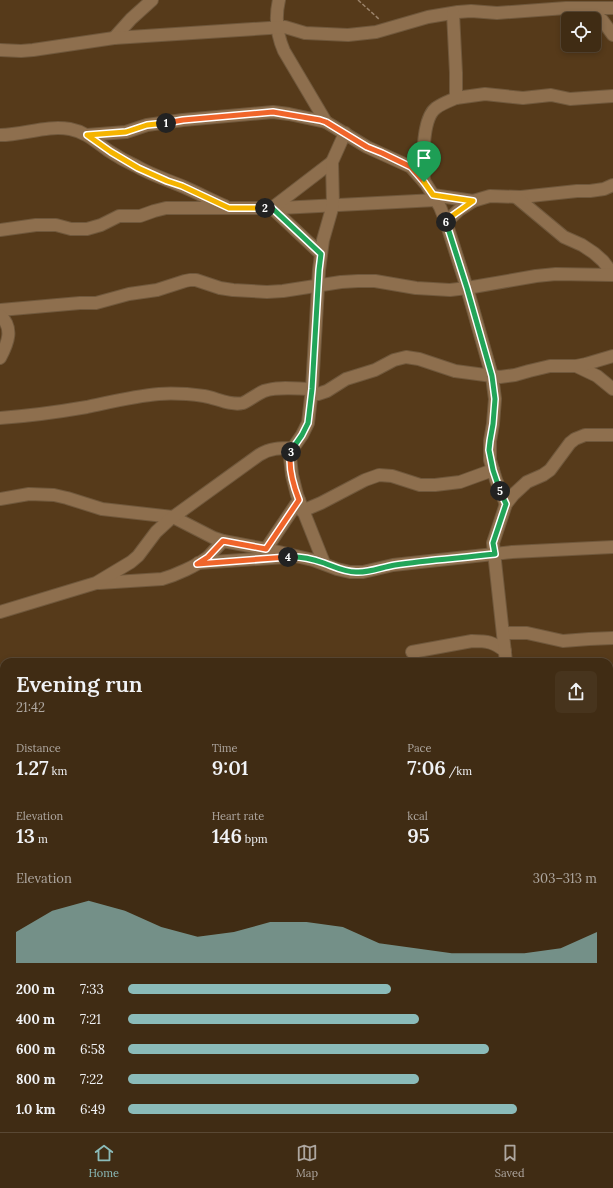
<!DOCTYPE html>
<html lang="en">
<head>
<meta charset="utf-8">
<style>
	body { margin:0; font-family:Lora,serif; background:#47341d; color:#f1f3f6; height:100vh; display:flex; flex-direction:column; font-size:15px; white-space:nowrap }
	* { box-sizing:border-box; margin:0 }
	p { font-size:13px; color:#aea7a0 }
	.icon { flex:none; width:22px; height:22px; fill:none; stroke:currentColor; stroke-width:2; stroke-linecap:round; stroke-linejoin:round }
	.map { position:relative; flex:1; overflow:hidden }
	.side { position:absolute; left:0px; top:658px; width:613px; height:474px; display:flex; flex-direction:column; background:#402c14; border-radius:12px 12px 0 0; box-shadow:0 2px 6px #0003,0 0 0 1px #594834 }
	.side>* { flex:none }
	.fabs { position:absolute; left:561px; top:12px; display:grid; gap:8px }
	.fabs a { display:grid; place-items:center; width:40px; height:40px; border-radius:6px; background:#402c14; box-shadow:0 2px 6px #0003,0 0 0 1px #594834; font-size:20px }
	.pin { position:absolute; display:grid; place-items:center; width:34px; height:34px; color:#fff; margin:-41px -17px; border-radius:50% 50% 50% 0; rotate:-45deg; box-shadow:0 0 4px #0007 }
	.pin .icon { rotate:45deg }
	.km { position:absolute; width:20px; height:20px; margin:-10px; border-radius:50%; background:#222; color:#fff; font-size:11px; line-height:20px; text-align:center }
	.round { display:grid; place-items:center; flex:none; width:42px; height:42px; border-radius:6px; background:#47341d }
	.overview { display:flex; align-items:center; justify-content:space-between; height:68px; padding:0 16px }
	h1 { font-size:22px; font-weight:600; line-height:30px }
	.figures { display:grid; grid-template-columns:repeat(3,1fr); gap:6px; height:68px; padding:4px 16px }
	.figures div { display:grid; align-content:center }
	.figures b { font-size:20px; font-weight:600 }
	.figures small { font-size:11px; font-weight:400 }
	.figures p { font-size:11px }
	.chart { height:112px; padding:8px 16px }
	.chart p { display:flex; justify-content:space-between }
	.chart svg { width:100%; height:72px; margin-top:4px; fill:#8bbbb9; opacity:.7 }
	ul { padding:0 16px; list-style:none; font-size:13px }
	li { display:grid; grid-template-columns:64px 48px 1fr; align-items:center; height:30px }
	li i { height:10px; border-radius:5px; background:#8bbbb9 }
	.tab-bar { display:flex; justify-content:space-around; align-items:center; height:56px; border-top:1px solid #594834; background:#402c14; font-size:11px; color:#aea7a0 }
	.tab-bar a { display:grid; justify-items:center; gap:2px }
	.tab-bar .current { color:#8bbbb9 }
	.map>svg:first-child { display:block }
	.built { fill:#65431c }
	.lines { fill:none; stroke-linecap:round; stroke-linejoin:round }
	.minor-casing { stroke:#70583c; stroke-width:14 }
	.path { stroke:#9b836a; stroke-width:1.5; stroke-dasharray:4 2; stroke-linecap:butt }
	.minor { stroke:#8e6f4e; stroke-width:12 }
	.split-1-casing { stroke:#fff; stroke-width:8 }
	.split-2-casing { stroke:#fff; stroke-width:8 }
	.split-3-casing { stroke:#fff; stroke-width:8 }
	.split-4-casing { stroke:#fff; stroke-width:8 }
	.split-5-casing { stroke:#fff; stroke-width:8 }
	.split-6-casing { stroke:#fff; stroke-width:8 }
	.split-7-casing { stroke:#fff; stroke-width:8 }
	.split-1 { stroke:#f0652b; stroke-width:5 }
	.split-2 { stroke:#f5b400; stroke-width:5 }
	.split-3 { stroke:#22a559; stroke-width:5 }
	.split-4 { stroke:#f0652b; stroke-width:5 }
	.split-5 { stroke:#22a559; stroke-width:5 }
	.split-6 { stroke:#22a559; stroke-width:5 }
	.split-7 { stroke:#f5b400; stroke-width:5 }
</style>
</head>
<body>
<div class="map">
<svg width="613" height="1132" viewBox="0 0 613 1132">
	<rect width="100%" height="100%" fill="#563a1a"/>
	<polygon class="built" points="0,1010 4,1010 4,1128 609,1128 609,1018 613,1019 613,1132 0,1132"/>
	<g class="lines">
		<defs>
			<g id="minor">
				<path d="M 279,0 C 275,17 277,35 284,51 L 326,122"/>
				<polyline points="586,8 602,20 613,35"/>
				<polyline points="114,38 131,19 152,0"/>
				<polyline points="0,50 21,51 33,50 114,38 285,27 305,33 348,35 376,32 428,17 458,12 471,11 497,13 566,8 613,8"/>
				<polyline points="456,98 485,94 523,98 551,95 570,99 613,96"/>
				<path d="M 0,135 C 24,135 46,125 70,129 C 86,132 96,142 109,151 C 118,157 127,162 136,166 C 151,175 168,180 184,187 C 198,193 211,200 225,206"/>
				<polyline points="87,135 126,132 147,125 183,120 273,112 289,114 326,122 367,147 411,167 426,184 433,195 440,207 446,222 467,288 492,376 495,399 493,424 490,441 490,460 496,480 506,504"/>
				<path d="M 424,182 C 423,165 421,119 436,108 C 441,104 449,101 456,98 L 456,73 L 453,13"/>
				<polyline points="433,195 473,201 490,196 521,197 577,191 590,191 604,189 613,185"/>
				<polyline points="516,197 564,237 582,245 594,253 603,261 613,274"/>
				<polyline points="446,222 459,210 473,201"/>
				<polyline points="0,230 36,225 56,225 71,229 87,229 101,225 119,216 140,216 154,211 166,208 280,208 436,200"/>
				<polyline points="321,254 272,208 332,162"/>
				<polyline points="0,310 80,303 96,303 129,294 157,290 185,281 190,280 196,280 220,288 233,290 267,292 283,291 341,282 358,281 375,281 416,288 450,290 467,288 536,276 556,274 613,275"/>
				<path d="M 0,315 C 14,328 8,343 0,358"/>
				<polyline points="576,366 597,376 613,389"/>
				<polyline points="312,394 318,394 327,391 346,379 375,370 394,360 406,357 419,359 455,371 500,377 515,375 529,371 550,366 576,366 586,364 613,356"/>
				<path d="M 0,418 C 29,416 58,412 87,407 C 111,402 135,396 159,394 C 174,393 189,394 204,396 C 216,398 231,406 243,403 C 248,401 257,394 264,391 C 279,386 297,389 312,389"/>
				<polyline points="0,499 29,494 54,495 67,498 102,509 173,517 214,538 223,541 266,549 313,560 337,569 350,572 363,572 393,565 512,552 613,547"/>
				<polyline points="302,511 321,503 365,480 379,475 392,476 420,485 435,485 460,482 493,470"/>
				<polyline points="266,549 299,500"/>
				<polyline points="198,563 286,557"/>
				<polyline points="324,563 297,495 292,475 290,457 293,448 302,435 308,423 312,389 319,270 323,240 333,205 332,162 345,133"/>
				<path d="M 99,583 L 162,579 C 176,575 196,566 208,557 C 213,552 218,546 223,541"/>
				<path d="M 0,612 L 96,583 L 131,562 L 138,556 L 156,532 L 169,520 L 259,455 C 270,448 280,448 293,448"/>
				<polyline points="503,633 527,633 563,641 589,639 613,638"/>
				<path d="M 412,652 L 472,641 C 488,641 493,642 505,651"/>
				<polyline points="506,662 493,543 506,504 514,494 527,482 543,475 550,470 570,443 575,439 585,435 613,435"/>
				<polyline points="609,872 613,873"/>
				<polyline points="0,997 4,997"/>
				<polyline points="609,1005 613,1005"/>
			</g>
		</defs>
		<use href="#minor" class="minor-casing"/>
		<polyline class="path" points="358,0 380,20"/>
		<use href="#minor" class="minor"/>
	</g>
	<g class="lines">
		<defs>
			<polyline id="split-1" points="166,123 183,120 273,112 320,120 326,122 367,147 382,153 411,167 424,182"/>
			<polyline id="split-2" points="166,123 147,125 126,132 87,135 111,152 138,168 167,181 182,186 229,208 265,208"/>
			<polyline id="split-3" points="265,208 272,208 321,254 319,270 312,389 308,423 302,435 293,448 291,452"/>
			<path id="split-4" d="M 288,557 L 197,564 L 208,557 L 223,541 L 266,549 L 299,500 C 294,487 288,466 291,452"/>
			<path id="split-5" d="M 288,557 C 301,556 312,559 324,563 C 335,567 344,572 356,572 C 369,573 382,567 395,565 C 428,560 462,558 495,554 L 493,543 L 506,504 L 500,491"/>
			<polyline id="split-6" points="446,222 467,288 492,376 495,399 493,424 490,441 489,450 493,470 500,491"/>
			<polyline id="split-7" points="424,182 433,195 473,201 452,216 446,222"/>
		</defs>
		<use href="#split-1" class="split-1-casing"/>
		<use href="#split-2" class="split-2-casing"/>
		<use href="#split-3" class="split-3-casing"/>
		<use href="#split-4" class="split-4-casing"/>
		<use href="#split-5" class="split-5-casing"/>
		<use href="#split-6" class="split-6-casing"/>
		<use href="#split-7" class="split-7-casing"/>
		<use href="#split-1" class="split-1"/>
		<use href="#split-2" class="split-2"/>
		<use href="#split-3" class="split-3"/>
		<use href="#split-4" class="split-4"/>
		<use href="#split-5" class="split-5"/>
		<use href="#split-6" class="split-6"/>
		<use href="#split-7" class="split-7"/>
	</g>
</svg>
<div class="fabs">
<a><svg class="icon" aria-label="locate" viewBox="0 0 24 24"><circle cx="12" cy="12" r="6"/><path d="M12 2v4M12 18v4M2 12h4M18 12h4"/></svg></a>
</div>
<div class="pin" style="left:424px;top:182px;background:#1e9e55"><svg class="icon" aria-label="arrive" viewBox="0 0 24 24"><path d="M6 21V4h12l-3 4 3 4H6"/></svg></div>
<b class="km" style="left:166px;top:123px">1</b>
<b class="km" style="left:265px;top:208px">2</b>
<b class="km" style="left:291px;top:452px">3</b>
<b class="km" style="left:288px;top:557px">4</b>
<b class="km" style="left:500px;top:491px">5</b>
<b class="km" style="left:446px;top:222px">6</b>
<section class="side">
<div class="overview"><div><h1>Evening run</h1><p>21:42</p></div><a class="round"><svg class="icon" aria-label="share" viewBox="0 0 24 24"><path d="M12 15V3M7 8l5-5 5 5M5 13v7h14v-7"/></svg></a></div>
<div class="figures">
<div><p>Distance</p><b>1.27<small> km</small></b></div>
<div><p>Time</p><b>9:01</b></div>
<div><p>Pace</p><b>7:06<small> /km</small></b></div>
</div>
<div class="figures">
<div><p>Elevation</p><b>13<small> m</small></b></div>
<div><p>Heart rate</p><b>146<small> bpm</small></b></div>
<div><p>kcal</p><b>95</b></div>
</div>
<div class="chart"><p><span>Elevation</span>303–313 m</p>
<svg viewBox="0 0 160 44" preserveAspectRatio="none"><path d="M0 44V25L10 12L20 6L30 12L40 22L50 28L60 25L70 19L80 19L90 22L100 32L110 35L120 38L130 38L140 38L150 35L160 25V44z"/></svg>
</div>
<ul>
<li><b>200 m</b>7:33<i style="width:56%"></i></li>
<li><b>400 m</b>7:21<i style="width:62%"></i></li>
<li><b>600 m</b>6:58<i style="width:77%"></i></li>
<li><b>800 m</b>7:22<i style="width:62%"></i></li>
<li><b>1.0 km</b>6:49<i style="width:83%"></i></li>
</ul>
</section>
</div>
<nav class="tab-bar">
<a class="current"><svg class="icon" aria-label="home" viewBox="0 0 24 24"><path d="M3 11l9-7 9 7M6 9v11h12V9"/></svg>Home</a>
<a><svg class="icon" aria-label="map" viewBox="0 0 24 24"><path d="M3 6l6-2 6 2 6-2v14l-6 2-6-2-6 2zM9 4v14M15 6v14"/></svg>Map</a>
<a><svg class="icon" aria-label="saved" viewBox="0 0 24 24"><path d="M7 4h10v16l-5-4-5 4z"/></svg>Saved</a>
</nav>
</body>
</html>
